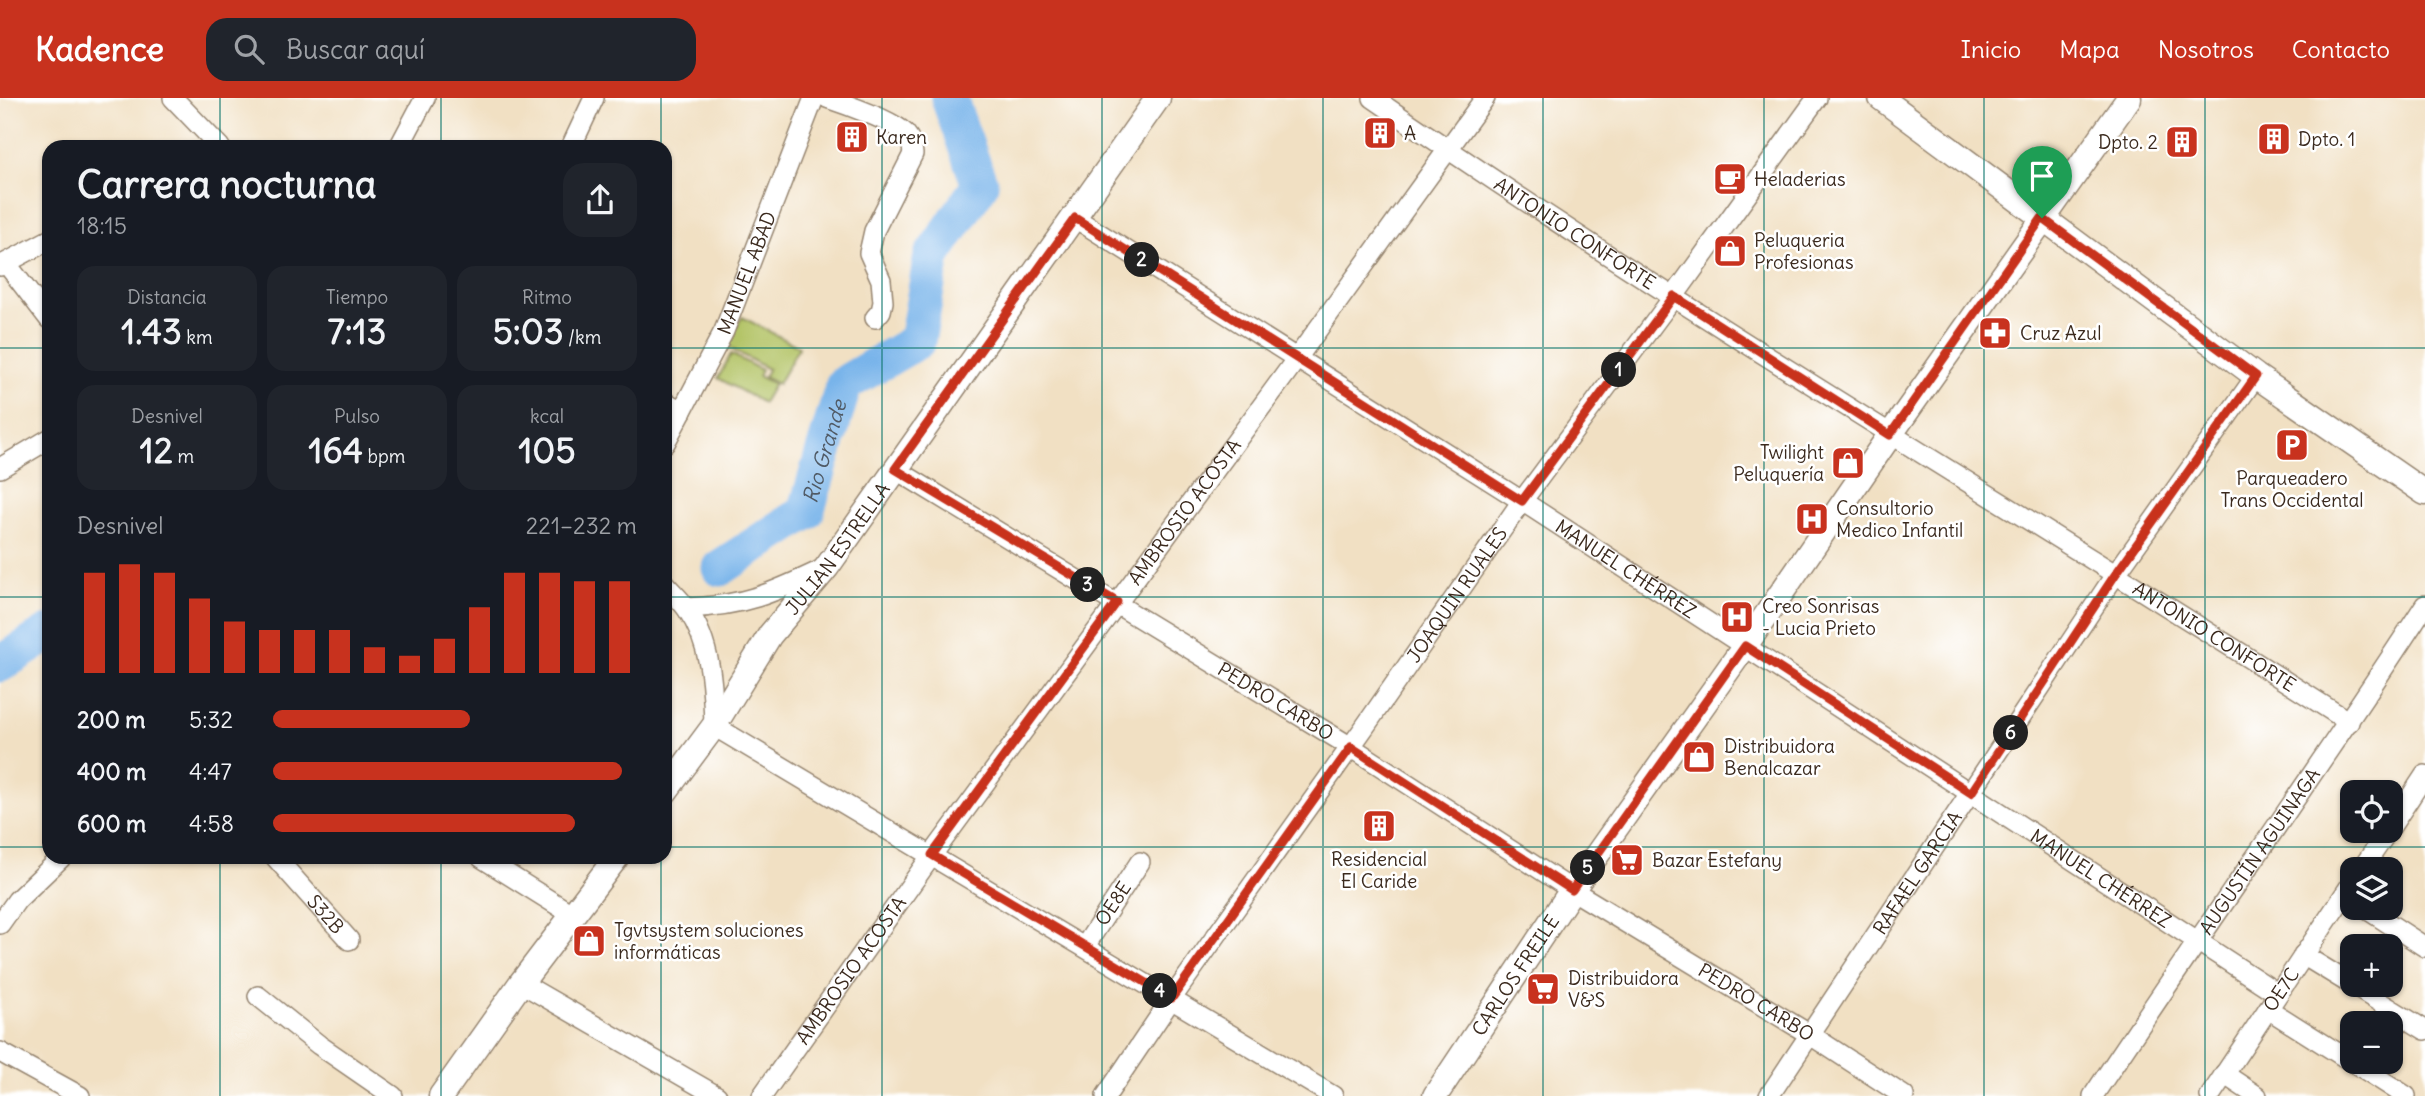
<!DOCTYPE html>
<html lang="es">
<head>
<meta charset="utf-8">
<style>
	body { margin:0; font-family:Delius,sans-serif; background:#20242c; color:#f1f3f6; height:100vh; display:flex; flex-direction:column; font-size:26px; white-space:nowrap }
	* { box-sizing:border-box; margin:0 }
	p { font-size:23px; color:#9ea1a6 }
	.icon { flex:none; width:38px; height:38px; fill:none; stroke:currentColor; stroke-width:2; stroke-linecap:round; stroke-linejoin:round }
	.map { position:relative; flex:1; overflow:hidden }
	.details { position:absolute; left:42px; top:42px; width:630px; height:724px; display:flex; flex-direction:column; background:#171b24; border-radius:21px; box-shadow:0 2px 5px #0004 }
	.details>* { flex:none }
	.tools { position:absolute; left:2340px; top:682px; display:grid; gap:14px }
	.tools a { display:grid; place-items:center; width:63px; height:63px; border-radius:14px; background:#171b24; box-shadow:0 2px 5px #0004; font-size:35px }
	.pin { position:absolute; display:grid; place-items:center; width:60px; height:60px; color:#fff; margin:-72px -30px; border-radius:50% 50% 50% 0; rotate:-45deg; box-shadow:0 0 7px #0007 }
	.pin .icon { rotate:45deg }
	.km { position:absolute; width:35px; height:35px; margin:-18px; border-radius:50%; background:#222; color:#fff; font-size:19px; line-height:35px; text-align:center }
	.round { display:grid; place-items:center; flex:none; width:74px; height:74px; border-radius:21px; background:#20242c }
	.overview { display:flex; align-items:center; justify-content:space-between; height:119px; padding:0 35px }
	h1 { font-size:38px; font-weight:700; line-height:52px }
	.metrics { display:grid; grid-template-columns:repeat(3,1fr); gap:10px; height:119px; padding:7px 35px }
	.metrics div { display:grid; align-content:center; border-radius:18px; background:#20242c; text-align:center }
	.metrics b { font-size:35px; font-weight:700 }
	.metrics small { font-size:19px; font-weight:400 }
	.metrics p { font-size:19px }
	.chart { height:196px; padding:14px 35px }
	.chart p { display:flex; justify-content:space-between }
	.chart svg { width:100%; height:126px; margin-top:7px; stroke:#c8321e; stroke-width:6 }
	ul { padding:0 35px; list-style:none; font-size:23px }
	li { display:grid; grid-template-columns:112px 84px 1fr; align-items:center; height:52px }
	li i { height:18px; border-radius:9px; background:#c8321e }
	header { display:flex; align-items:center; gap:42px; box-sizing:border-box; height:98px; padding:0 35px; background:#c8321e; color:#fff }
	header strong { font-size:33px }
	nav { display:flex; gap:38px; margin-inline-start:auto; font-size:24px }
	.search { width:490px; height:63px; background:#20242c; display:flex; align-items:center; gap:18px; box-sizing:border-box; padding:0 24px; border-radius:21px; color:#9ea1a6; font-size:26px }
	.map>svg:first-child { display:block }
	.green { fill:#b4c467; stroke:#787742; stroke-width:2 }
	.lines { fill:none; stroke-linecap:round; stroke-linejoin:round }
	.river { stroke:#78b4ea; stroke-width:37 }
	.minor-casing { stroke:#968570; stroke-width:22 }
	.tertiary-casing { stroke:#968570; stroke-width:27 }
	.minor { stroke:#fff; stroke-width:19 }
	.tertiary { stroke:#fff; stroke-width:24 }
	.route-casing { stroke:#fff; stroke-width:14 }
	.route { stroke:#c8321e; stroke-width:9 }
	.grid { fill:none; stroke:#0f766e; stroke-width:2; stroke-opacity:0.55 }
	.labels { text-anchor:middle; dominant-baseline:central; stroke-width:5; stroke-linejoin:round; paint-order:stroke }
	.poi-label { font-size:19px; fill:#3b2a1e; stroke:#fff; text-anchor:start }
	.street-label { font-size:19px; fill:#3b2a1e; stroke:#fff }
	.water-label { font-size:21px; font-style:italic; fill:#505a65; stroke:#fff }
</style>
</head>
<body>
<header>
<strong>Kadence</strong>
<div class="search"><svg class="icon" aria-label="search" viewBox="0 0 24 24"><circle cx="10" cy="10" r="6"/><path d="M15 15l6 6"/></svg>Buscar aquí</div>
<nav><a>Inicio</a><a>Mapa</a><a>Nosotros</a><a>Contacto</a></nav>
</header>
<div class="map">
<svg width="2425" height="998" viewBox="0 0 2425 998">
	<rect width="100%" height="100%" fill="#fff"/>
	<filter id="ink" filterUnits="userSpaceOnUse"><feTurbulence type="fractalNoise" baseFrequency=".0143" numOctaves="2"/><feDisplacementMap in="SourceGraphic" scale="14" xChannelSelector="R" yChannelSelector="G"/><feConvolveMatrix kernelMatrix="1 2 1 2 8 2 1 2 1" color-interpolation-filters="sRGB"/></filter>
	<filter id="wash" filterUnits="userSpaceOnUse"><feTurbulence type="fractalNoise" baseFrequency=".00686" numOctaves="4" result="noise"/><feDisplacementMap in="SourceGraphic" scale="28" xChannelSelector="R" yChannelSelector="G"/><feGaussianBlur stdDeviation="1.57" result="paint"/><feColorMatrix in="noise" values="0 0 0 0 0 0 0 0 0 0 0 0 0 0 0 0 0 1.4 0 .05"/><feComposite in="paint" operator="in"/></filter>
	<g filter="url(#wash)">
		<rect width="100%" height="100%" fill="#f1e0c3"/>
		<g class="green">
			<polygon points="742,219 799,249 778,286 764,279 768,271 726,248"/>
			<polygon points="731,256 761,272 758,278 774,286 763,305 718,280"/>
		</g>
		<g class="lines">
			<g class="river">
				<path id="s1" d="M 720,470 L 806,414 L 844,286 L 917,243 L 932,158 L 980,87 L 949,0"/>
				<polyline points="0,566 49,535"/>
			</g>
		</g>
	</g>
	<g filter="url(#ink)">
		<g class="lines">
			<defs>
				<g id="minor">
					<polyline points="173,0 220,49"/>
					<path d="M 827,0 C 845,6 893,23 905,35 C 911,42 912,47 913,56 L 874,133 L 869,155 L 881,182 L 883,204 L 881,213 L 875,220"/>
					<path id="s2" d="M 1373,0 C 1691,220 2025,415 2349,624"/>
					<polyline points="399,49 425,0"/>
					<polyline points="571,49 594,0"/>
					<path id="s3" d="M 1075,120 L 1522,403 L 2277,895"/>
					<polyline points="6,165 49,221"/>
					<polyline points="0,168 49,142"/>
					<polyline points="665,304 682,313"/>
					<path id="s4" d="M 665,345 L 724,233 L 814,0"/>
					<polyline points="0,370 49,341"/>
					<path id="s5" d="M 895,371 L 1351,649 L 1572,792 L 1809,936 L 1904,998"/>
					<path d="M 665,486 C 672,494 681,502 687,511 C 711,545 713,587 714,628 L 1333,998"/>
					<path d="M 687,510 C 744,508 773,495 823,471"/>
					<polyline points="2390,730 2425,677"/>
					<path id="s6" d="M 276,760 L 349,842"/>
					<polyline points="482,760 573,817"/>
					<polyline points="2361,772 2388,733"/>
					<polyline points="2365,810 2425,849"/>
					<polyline points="0,826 17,802 61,760"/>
					<path id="s7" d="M 1085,848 L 1140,764"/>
					<polyline points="2303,857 2352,887"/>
					<polyline points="521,885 717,998"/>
					<polyline points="2352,887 2425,932"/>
					<polyline points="258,898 319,947 393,998"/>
					<polyline points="2268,911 2352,964"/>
					<polyline points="0,954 80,998"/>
					<polyline points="2353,964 2406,998"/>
					<polyline points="2224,976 2257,998"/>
					<path id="s8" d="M 762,998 L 932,757 L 1287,274 L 1485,0"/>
					<path id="s9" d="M 1106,998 L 1172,900 L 1364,630 L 1522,403 L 1666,209 L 1817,0"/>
					<path id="s10" d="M 1769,998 L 2115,477 L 2256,278"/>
					<path id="s11" d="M 2093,998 C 2202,833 2318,673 2425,507"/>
					<path id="s12" d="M 2210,998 L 2352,785"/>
				</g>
				<g id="tertiary">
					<polyline points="1881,0 2256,278 2425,395"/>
					<path id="s13" d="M 665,694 L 714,628 L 770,537 L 827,469 L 1158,0"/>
					<polyline points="441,998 521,885 616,760"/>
					<path id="s14" d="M 1435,998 L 1572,792 L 1745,548 L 1890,337 L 2129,0"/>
				</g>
			</defs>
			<use href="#minor" class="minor-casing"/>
			<use href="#tertiary" class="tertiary-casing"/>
			<use href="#minor" class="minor"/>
			<use href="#tertiary" class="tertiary"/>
		</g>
	</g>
	<g class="lines" filter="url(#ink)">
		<defs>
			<polygon id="route" points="1075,120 1522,403 1674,198 1890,337 2042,120 2256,278 2115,477 1971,695 1745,548 1572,792 1351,649 1172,900 932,757 1117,504 895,371"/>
		</defs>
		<use href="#route" class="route-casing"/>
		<use href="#route" class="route"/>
	</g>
	<path class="grid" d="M 220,0 L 220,49M 441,0 L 441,49M 661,0 L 661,49M 882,0 L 882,998M 1102,0 L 1102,998M 1323,0 L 1323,998M 1543,0 L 1543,998M 1764,0 L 1764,998M 1984,0 L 1984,998M 2205,0 L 2205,998M 0,250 L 49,250M 665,250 L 2425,250M 0,499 L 49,499M 665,499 L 2425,499M 0,749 L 49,749M 665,749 L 2425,749M 220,760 L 220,998M 441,760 L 441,998M 661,760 L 661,998"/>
	<defs>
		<symbol id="building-square" viewBox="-11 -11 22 22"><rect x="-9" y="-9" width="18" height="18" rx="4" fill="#c8321e" stroke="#fff"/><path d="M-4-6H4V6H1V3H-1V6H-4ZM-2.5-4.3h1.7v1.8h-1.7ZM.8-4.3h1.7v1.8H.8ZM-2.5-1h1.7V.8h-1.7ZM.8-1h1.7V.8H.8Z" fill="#fff"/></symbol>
		<symbol id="cafe-square" viewBox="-11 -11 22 22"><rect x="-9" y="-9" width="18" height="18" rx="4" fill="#c8321e" stroke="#fff"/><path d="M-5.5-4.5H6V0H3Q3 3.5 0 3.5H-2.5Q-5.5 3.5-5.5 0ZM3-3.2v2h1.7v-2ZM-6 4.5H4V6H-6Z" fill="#fff"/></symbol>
		<symbol id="shop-square" viewBox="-11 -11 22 22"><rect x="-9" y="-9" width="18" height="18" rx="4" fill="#c8321e" stroke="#fff"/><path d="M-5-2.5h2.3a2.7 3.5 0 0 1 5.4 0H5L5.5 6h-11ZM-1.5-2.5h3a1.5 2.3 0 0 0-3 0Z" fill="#fff"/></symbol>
		<symbol id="pharmacy-square" viewBox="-11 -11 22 22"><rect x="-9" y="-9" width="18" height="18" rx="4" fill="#c8321e" stroke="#fff"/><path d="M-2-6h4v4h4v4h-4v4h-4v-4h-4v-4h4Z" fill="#fff"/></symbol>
		<symbol id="parking-square" viewBox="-11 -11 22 22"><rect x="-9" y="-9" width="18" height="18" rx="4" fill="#c8321e" stroke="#fff"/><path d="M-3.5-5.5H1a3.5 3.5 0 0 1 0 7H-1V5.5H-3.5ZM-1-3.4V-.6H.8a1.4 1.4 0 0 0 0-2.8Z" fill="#fff"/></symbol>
		<symbol id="hospital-square" viewBox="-11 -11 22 22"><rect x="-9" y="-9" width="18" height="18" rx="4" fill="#c8321e" stroke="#fff"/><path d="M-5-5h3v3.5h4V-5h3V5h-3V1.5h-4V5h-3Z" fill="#fff"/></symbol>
		<symbol id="supermarket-square" viewBox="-11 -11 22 22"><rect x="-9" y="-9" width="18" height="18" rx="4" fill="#c8321e" stroke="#fff"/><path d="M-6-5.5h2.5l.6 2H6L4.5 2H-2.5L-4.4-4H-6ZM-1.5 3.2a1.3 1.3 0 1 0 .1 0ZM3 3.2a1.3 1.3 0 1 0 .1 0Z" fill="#fff"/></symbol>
	</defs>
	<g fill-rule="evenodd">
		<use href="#building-square" x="1361" y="16" width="38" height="38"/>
		<use href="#building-square" x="833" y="20" width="38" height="38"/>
		<use href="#building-square" x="2255" y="22" width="38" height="38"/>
		<use href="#building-square" x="2163" y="25" width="38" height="38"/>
		<use href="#cafe-square" x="1711" y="62" width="38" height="38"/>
		<use href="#shop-square" x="1711" y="134" width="38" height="38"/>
		<use href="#pharmacy-square" x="1976" y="216" width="38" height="38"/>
		<use href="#parking-square" x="2273" y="328" width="38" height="38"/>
		<use href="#shop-square" x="1829" y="346" width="38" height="38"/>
		<use href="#hospital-square" x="1793" y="402" width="38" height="38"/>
		<use href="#hospital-square" x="1718" y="500" width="38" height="38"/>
		<use href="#shop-square" x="1680" y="640" width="38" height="38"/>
		<use href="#building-square" x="1360" y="709" width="38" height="38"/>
		<use href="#supermarket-square" x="1608" y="743" width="38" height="38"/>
		<use href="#shop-square" x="570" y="824" width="38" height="38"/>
		<use href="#supermarket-square" x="1524" y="872" width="38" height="38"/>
	</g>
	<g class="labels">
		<g class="poi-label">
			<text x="1404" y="35">A</text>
			<text x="876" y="39">Karen</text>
			<text x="2298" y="41">Dpto. 1</text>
			<text x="2158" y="44" text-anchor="end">Dpto. 2</text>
			<text x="1754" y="81">Heladerias</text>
			<text x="1754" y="142">Peluqueria<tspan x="1754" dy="22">Profesionas</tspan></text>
			<text x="2020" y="235">Cruz Azul</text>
			<text x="1824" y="354" text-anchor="end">Twilight<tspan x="1824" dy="22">Peluquería</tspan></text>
			<text x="2292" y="380" text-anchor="middle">Parqueadero<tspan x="2292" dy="22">Trans Occidental</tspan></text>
			<text x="1836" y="410">Consultorio<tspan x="1836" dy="22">Medico Infantil</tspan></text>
			<text x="1762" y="508">Creo Sonrisas<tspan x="1762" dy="22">- Lucia Prieto</tspan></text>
			<text x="1724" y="648">Distribuidora<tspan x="1724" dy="22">Benalcazar</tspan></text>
			<text x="1379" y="761" text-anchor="middle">Residencial<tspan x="1379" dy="22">El Caride</tspan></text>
			<text x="1652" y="762">Bazar Estefany</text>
			<text x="614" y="832">Tgvtsystem soluciones<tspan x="614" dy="22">informáticas</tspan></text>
			<text x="1568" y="880">Distribuidora<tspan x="1568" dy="22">V&amp;S</tspan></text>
		</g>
		<g class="street-label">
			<text stroke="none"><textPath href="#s2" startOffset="243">ANTONIO CONFORTE</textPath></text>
			<text stroke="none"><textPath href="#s4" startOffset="189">MANUEL ABAD</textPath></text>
			<text stroke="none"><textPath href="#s8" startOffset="721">AMBROSIO ACOSTA</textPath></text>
			<text stroke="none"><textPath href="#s13" startOffset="299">JULIAN ESTRELLA</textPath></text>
			<text stroke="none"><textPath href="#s3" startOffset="653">MANUEL CHÉRREZ</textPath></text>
			<text stroke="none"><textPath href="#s9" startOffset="612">JOAQUIN RUALES</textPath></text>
			<text stroke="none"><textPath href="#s2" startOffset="999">ANTONIO CONFORTE</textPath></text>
			<text stroke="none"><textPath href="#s5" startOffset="446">PEDRO CARBO</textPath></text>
			<text stroke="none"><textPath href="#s11" startOffset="296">AUGUSTÍN AGUINAGA</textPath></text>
			<text stroke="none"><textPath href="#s10" startOffset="268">RAFAEL GARCIA</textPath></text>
			<text stroke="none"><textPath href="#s3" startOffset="1220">MANUEL CHÉRREZ</textPath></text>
			<text stroke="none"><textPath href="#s7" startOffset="51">OE8E</textPath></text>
			<text stroke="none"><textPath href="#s6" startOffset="75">S32B</textPath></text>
			<text stroke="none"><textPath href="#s8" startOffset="154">AMBROSIO ACOSTA</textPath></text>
			<text stroke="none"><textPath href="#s14" startOffset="145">CARLOS FREILE</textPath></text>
			<text stroke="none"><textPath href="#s12" startOffset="128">OE7C</textPath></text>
			<text stroke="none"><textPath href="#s5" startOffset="1013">PEDRO CARBO</textPath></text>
		</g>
		<g class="water-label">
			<text stroke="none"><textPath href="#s1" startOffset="166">Rio Grande</textPath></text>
		</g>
	</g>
</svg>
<div class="tools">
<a><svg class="icon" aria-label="locate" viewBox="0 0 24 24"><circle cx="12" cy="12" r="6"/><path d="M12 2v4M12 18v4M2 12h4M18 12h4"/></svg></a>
<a><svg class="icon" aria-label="layers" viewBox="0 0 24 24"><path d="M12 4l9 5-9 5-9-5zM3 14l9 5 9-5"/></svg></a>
<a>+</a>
<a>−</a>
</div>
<div class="pin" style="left:2042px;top:120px;background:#1e9e55"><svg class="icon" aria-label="arrive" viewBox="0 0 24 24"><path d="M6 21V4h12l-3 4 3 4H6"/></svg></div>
<b class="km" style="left:1619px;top:272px">1</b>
<b class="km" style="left:1142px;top:162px">2</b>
<b class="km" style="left:1088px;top:487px">3</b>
<b class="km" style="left:1160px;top:893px">4</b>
<b class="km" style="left:1588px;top:770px">5</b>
<b class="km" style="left:2011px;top:635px">6</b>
<section class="details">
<div class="overview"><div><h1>Carrera nocturna</h1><p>18:15</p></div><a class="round"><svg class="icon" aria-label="share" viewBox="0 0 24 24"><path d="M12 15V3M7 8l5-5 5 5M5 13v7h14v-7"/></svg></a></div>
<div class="metrics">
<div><p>Distancia</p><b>1.43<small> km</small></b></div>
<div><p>Tiempo</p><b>7:13</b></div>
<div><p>Ritmo</p><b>5:03<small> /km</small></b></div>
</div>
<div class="metrics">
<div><p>Desnivel</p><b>12<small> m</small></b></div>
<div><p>Pulso</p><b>164<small> bpm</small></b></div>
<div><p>kcal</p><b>105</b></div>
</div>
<div class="chart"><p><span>Desnivel</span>221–232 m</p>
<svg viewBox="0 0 160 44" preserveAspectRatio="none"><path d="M5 44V9M15 44V6M25 44V9M35 44V18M45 44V26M55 44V29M65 44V29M75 44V29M85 44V35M95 44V38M105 44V32M115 44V21M125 44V9M135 44V9M145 44V12M155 44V12"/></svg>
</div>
<ul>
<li><b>200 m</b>5:32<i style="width:54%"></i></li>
<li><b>400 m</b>4:47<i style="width:96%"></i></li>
<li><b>600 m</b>4:58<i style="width:83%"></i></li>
</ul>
</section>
</div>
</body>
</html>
